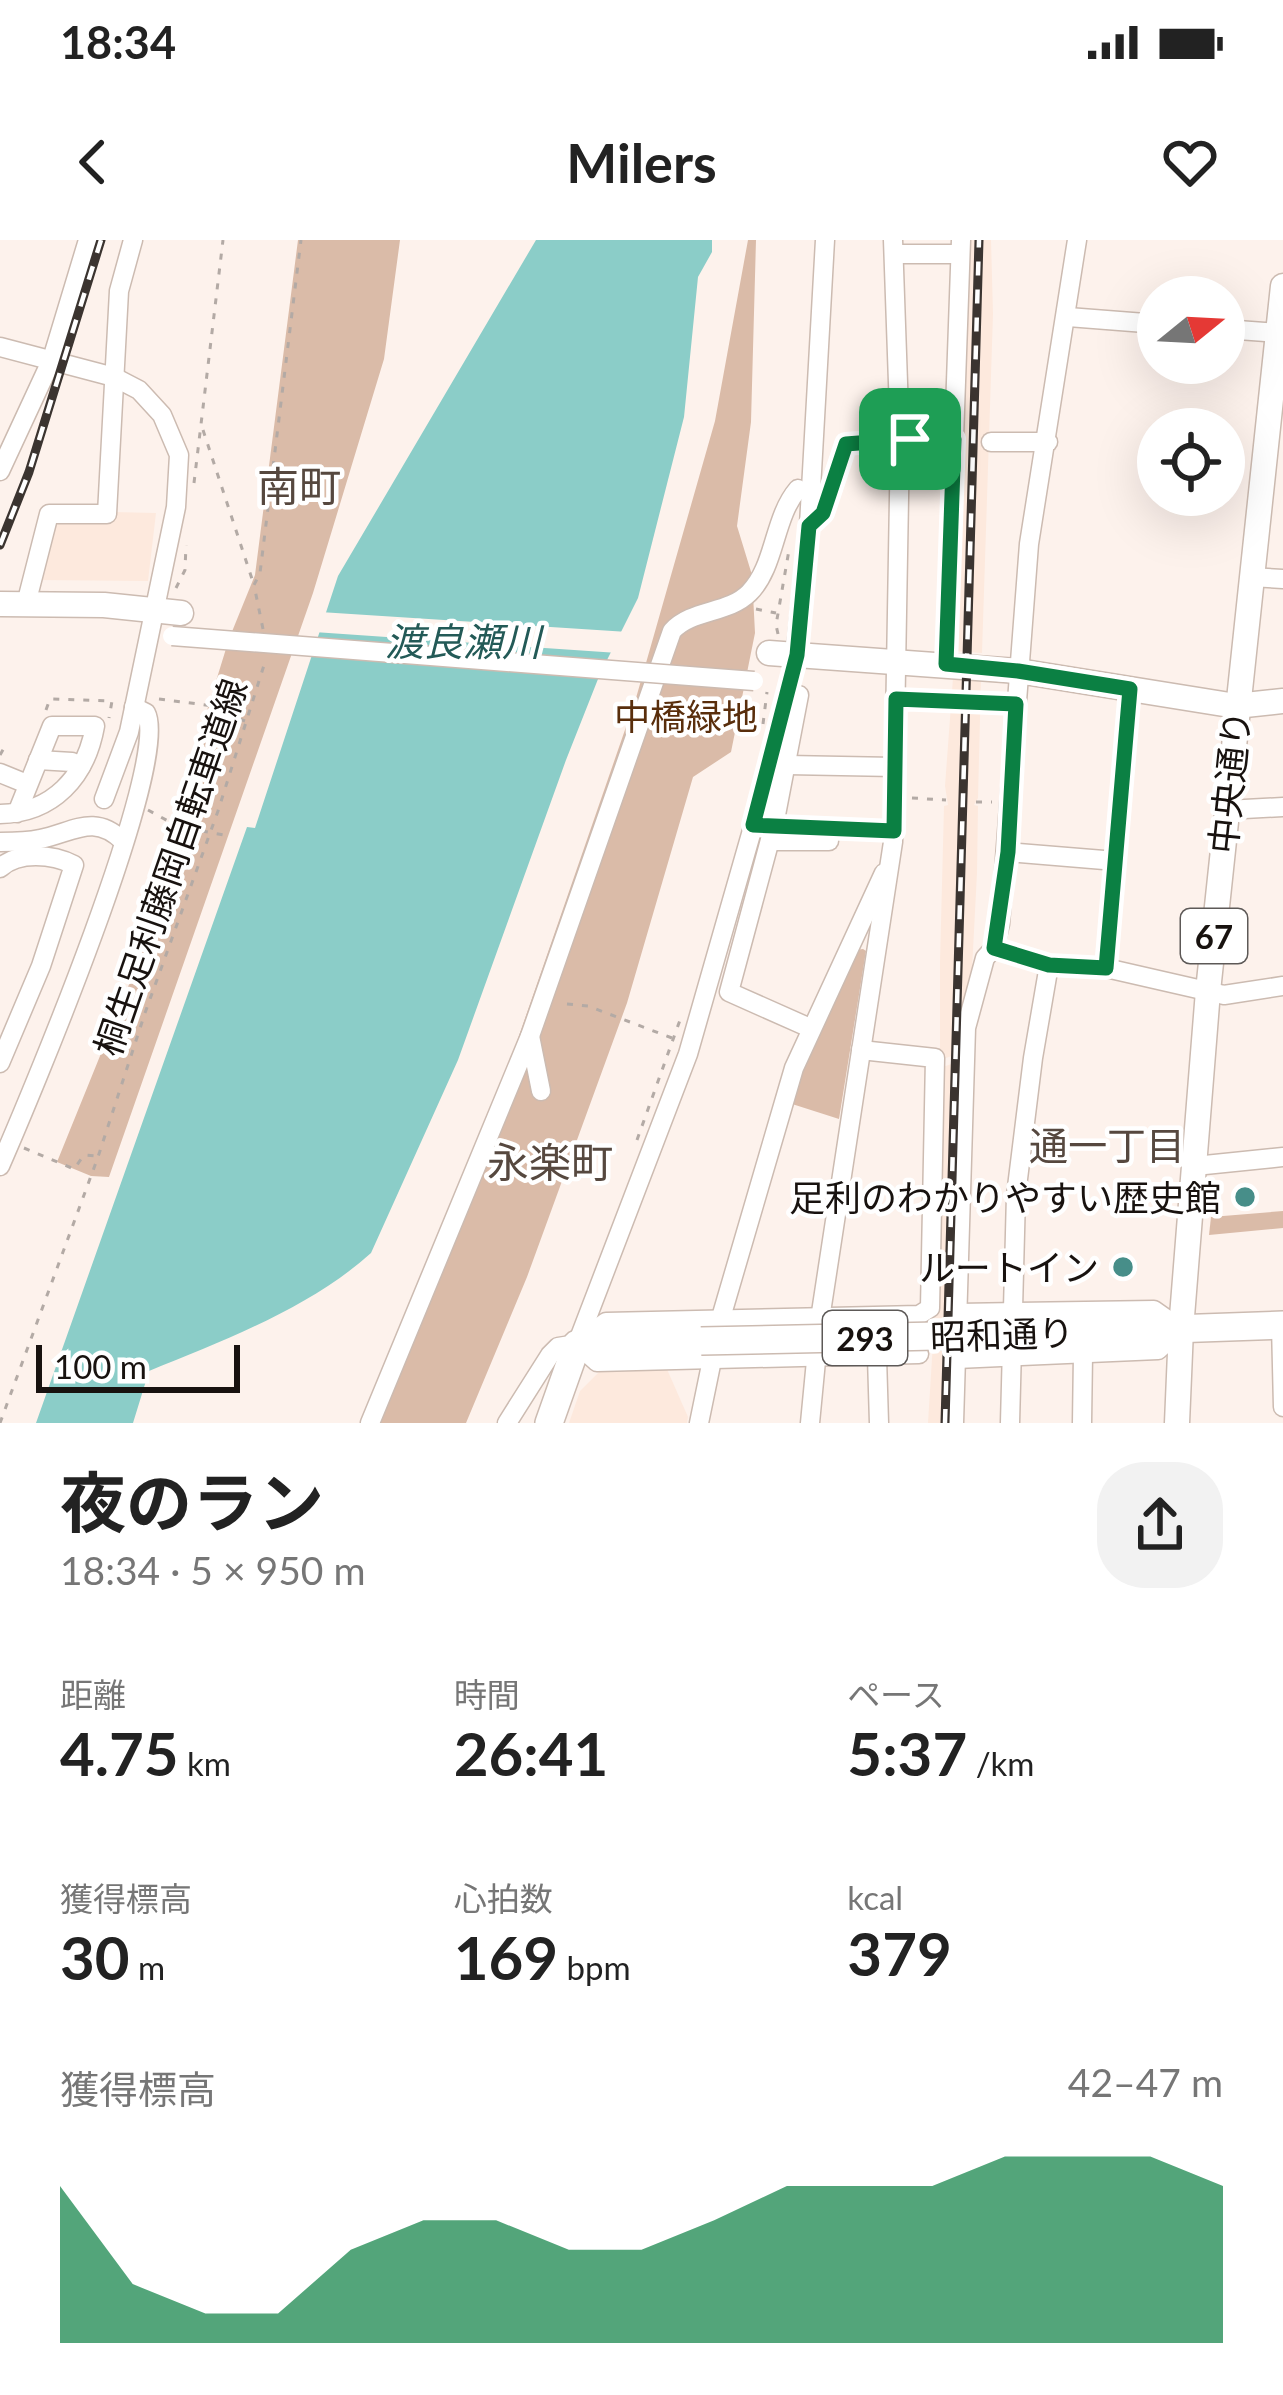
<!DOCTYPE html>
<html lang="ja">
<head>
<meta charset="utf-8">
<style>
	body { margin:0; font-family:Lato,"Noto Sans JP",sans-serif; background:#f2f2f2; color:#222; height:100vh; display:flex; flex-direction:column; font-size:45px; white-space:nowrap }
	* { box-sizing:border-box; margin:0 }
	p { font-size:39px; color:#767676 }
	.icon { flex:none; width:66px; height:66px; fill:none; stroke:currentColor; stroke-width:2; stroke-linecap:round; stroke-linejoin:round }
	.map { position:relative; height:1183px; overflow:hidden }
	.details { display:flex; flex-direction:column; background:#fff; flex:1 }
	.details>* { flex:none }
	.needle { width:78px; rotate:72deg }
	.fabs { position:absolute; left:1137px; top:36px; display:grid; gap:24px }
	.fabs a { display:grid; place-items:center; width:108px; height:108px; border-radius:50%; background:#fff; box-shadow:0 12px 48px #0002; font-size:60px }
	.scale { position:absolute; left:36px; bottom:30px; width:204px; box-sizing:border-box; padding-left:12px; border:6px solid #18120f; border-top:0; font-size:33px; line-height:42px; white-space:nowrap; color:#18120f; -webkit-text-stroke:9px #fff; paint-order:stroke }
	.pin { position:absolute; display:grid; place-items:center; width:102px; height:102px; color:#fff; margin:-51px; border-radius:24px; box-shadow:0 6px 18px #0006 }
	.round { display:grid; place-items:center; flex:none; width:126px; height:126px; border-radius:48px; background:#f2f2f2 }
	.headline { display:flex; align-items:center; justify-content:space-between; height:204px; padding:0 60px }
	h1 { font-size:66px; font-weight:700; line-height:90px }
	.stats { display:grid; grid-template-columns:repeat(3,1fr); gap:18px; height:204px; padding:12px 60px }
	.stats div { display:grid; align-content:center }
	.stats b { font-size:60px; font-weight:700 }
	.stats small { font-size:33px; font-weight:400 }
	.stats p { font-size:33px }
	.chart { height:336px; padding:24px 60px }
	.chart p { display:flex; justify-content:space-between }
	.chart svg { width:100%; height:216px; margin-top:12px; fill:#0b8043; opacity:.7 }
	.status { display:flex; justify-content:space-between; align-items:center; height:84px; padding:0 60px; background:#fff; direction:ltr }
	.status svg { height:33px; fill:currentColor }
	header { display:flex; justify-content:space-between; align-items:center; height:156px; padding:0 60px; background:#fff; font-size:54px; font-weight:700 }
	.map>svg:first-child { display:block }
	.built { fill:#fde9dd }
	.green { fill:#dabba8 }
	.water { fill:#8bcdc8 }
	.pier { fill:#fdf2ec }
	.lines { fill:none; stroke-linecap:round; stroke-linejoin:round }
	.minor-casing { stroke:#ccbbb1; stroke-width:21 }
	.major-casing { stroke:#ccbbb1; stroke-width:27 }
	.highway-casing { stroke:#ccbbb1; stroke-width:30 }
	.path { stroke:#b3aaa5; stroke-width:3; stroke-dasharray:6 9; stroke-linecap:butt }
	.minor { stroke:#fff; stroke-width:18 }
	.major { stroke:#fff; stroke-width:24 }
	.highway { stroke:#fff; stroke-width:27 }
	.rail-casing { stroke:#3b3430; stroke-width:9 }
	.rail { stroke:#fff; stroke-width:4.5; stroke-dasharray:14; stroke-linecap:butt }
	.minor-bridge-casing { stroke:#ccbbb1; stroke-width:21; stroke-linecap:butt }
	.highway-bridge-casing { stroke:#ccbbb1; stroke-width:30; stroke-linecap:butt }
	.minor-bridge { stroke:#fff; stroke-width:18 }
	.highway-bridge { stroke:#fff; stroke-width:27 }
	.route-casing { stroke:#fff; stroke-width:24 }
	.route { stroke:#0b8043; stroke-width:15 }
	.poi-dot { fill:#478e89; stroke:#fff; stroke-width:4.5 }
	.labels { text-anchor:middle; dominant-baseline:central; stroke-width:9; stroke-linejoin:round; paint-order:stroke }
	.shield { fill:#fff; stroke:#5d5957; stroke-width:3 }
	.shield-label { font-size:33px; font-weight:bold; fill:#18120f }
	.park-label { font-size:36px; fill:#592e0c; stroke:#fff }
	.street-label { font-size:36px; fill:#18120f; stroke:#fff }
	.poi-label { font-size:36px; fill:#18120f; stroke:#fff; text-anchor:end }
	.water-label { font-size:39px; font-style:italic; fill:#235a57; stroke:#fff }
	.neighbourhood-label { font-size:39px; fill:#56483f; stroke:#fff }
	.quarter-label { font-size:42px; fill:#56483f; stroke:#fff }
</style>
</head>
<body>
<div class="status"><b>18:34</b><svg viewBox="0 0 49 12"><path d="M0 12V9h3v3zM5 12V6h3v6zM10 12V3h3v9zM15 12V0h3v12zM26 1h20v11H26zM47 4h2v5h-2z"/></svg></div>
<header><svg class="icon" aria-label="back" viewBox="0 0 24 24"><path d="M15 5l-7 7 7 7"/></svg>Milers<svg class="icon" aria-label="heart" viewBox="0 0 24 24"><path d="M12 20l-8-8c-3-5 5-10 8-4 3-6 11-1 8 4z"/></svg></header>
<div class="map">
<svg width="1283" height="1183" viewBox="0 0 1283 1183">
	<rect width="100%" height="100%" fill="#fdf2ec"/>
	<g class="built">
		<polygon points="966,0 991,0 993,74 982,413 953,411"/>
		<polygon points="113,272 156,273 148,341 37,340 54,282"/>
		<polygon points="953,438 981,439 978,558 974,565 978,566 977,633 971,749 960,813 946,818 940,816 940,722 944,566 948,565 945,546"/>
		<polygon points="960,821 950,1183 928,1183 935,1070 940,828"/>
		<polygon points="666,1127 688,1177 687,1183 569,1183 580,1151 603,1128"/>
	</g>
	<g class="green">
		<polygon points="298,0 400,0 384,119 313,353 109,937 91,936 57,922 145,705 173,612 208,467 229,399 255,335"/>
		<polygon points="748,0 756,0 751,182 737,286 752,335 755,393 731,512 693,537 627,763 527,1037 466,1183 365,1183 494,868 636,458 715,181"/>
		<polygon points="863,709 866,711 839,879 789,863 802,822 856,710"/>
		<polygon points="1283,971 1283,988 1209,995 1211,977"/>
	</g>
	<path class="water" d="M 536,0 L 712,0 L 712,12 L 698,37 L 684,177 L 638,358 L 600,434 L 566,520 L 458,820 L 371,1013 C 310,1068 225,1100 149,1131 L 133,1183 L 36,1183 L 247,587 L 255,588 L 338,336 Z"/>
	<polygon class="pier" points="320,372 628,392 618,413 314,392"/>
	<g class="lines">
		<defs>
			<g id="minor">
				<polyline points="894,14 960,14"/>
				<polyline points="1068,77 1158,84"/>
				<polyline points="1224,89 1278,93"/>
				<polyline points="0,107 114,137 139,150 162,175 179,215 176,267 129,492 104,559"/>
				<polyline points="991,202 1048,202"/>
				<polyline points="0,231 52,119 88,0"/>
				<polyline points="809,285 823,273 846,204 954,199"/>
				<polyline points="1251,337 1283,339"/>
				<polyline points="26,364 49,274 107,274 119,51 133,0"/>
				<polyline points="946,425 961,0"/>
				<polyline points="896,459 1016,464"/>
				<polyline points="38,520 72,522 81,526"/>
				<polyline points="787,525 895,527"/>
				<polyline points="0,533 27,544"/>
				<polyline points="1226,570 1283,567"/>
				<path d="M 0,574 C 53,573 86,537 95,486 L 52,486 L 17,573"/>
				<polyline points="775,580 799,455"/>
				<polyline points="761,586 894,591"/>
				<polyline points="771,596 729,752 810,788"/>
				<polyline points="770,601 829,601"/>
				<path d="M 0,602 C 13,602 27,602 40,599 C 74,592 94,573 123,601"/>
				<polyline points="1008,612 1116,621"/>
				<path d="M 0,628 C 18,611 53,614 74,625 L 41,726 L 0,823"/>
				<polyline points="994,708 1049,725 1106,728 1224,755 1283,746"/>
				<polyline points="1106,728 1130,449"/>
				<polyline points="530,796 541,851"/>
				<path d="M 0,926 C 28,862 172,521 146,473 L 134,467"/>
				<polyline points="1195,926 1283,917"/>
				<polyline points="1281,1085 1283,1167"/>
				<polyline points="577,1104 688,814 771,524 794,429 809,285 825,0"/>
				<polyline points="577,1104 597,1122 919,1114"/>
				<polyline points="877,1117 879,1183"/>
				<polyline points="957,1119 1158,1110 1181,1089 1154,1070 958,1073"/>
				<path d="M 370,1183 L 530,796 L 672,391 C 692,369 728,374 749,353 C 776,326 773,278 798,249"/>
				<polyline points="507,1183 550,1115 558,1107 577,1104 606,1082 919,1075 930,1068 935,818 861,810"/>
				<polyline points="699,1183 720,1081 794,828 884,633"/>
				<polyline points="810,1183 820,1079 893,602 900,200 893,0"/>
				<polyline points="954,1183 966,788 985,718 994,708 1000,684 1029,304 1077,0"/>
				<polyline points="1010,1183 1016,955 1033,818 1049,725"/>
				<polyline points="1082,1183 1083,1114"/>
			</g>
			<g id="major">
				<polyline points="0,364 104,365 181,373"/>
				<polyline points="769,413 1018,431 1236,466 1283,461"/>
				<polyline points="1177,1183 1181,1089 1208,751 1283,46"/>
			</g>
			<g id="highway">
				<polyline points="1030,1094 1283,1085"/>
				<polyline points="549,1183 577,1104 701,1101"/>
			</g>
		</defs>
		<use href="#minor" class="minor-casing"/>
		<use href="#major" class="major-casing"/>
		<use href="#highway" class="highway-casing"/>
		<g class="path">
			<polyline points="203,190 254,345"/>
			<polyline points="194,243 223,0"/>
			<polyline points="176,348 185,330 186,305"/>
			<polyline points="756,369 776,373"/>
			<polyline points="263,389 254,345 260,333 301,0"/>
			<polyline points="778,394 776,385 789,310"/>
			<polyline points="159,459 229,468 233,469 232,476 245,481"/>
			<polyline points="46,470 50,459 112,461 109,478"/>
			<polyline points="763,484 767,452"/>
			<polyline points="0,515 4,508"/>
			<polyline points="912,558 946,560"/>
			<polyline points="976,562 992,562"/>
			<polyline points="148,570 190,593 202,591 229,596"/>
			<polyline points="567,764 588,766 672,798"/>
			<polyline points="637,900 680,780"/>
			<polyline points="24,908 74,929 84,915 97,916"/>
			<polyline points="0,1183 98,917 145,773 218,571 265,422"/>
		</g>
		<use href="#minor" class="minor"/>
		<use href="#major" class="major"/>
		<use href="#highway" class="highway"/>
		<defs>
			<g id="rail">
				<polyline points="0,305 29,232 101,0"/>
				<polyline points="945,1183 979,0"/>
			</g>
		</defs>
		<use href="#rail" class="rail-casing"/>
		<use href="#rail" class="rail"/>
		<defs>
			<polyline id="minor-bridge" points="172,396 754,441"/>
			<polyline id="highway-bridge" points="701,1101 1030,1094"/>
		</defs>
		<use href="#minor-bridge" class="minor-bridge-casing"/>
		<use href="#highway-bridge" class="highway-bridge-casing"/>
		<use href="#minor-bridge" class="minor-bridge"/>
		<use href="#highway-bridge" class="highway-bridge"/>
	</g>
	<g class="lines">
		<defs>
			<polygon id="route" points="910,199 954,199 946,424 1018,431 1130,449 1106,728 1049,725 994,708 1008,612 1016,464 896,459 894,591 753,585 797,415 809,286 823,273 846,204"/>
		</defs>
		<use href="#route" class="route-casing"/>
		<use href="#route" class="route"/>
	</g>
	<g class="poi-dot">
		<circle cx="1245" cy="957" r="12"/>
		<circle cx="1123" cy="1027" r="12"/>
	</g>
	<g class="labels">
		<g class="shield">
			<rect x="1181" y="669" width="66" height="54" rx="9"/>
			<rect x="823" y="1071" width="84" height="54" rx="9"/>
		</g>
		<g class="shield-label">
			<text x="1214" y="696">67</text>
			<text x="865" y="1098">293</text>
		</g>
		<g class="park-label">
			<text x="686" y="476">中橋緑地</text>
		</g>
		<g class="street-label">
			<text transform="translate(1229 542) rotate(-84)">中央通り</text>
			<text transform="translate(170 627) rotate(-71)">桐生足利藤岡自転車道線</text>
			<text transform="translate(1002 1094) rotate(-2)">昭和通り</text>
		</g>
		<g class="poi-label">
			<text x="1221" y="957">足利のわかりやすい歴史館</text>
			<text x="1099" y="1027">ルートイン</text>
		</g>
		<g class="water-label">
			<text x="463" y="401">渡良瀬川</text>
		</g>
		<g class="neighbourhood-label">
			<text x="1107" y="905">通一丁目</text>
		</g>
		<g class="quarter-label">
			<text x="299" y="246">南町</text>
			<text x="550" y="922">永楽町</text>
		</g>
	</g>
</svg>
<div class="fabs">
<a><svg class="needle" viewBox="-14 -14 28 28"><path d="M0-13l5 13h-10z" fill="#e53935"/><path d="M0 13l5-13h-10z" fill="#767676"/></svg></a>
<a><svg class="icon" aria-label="locate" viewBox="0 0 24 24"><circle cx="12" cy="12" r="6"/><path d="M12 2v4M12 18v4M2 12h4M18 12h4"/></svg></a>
</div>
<div class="scale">100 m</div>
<div class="pin" style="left:910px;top:199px;background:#1e9e55"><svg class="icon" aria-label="arrive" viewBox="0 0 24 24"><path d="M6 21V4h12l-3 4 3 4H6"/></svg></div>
</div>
<section class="details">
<div class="headline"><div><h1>夜のラン</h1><p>18:34 · 5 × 950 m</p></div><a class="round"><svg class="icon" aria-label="share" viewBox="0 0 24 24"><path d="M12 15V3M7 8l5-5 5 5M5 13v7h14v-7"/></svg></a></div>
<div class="stats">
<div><p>距離</p><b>4.75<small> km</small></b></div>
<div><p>時間</p><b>26:41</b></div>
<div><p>ペース</p><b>5:37<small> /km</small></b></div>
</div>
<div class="stats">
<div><p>獲得標高</p><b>30<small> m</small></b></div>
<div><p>心拍数</p><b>169<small> bpm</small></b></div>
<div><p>kcal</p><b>379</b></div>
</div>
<div class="chart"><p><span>獲得標高</span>42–47 m</p>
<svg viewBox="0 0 160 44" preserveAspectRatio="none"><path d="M0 44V12L10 32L20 38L30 38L40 25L50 19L60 19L70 25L80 25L90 19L100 12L110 12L120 12L130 6L140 6L150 6L160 12V44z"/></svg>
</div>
</section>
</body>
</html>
